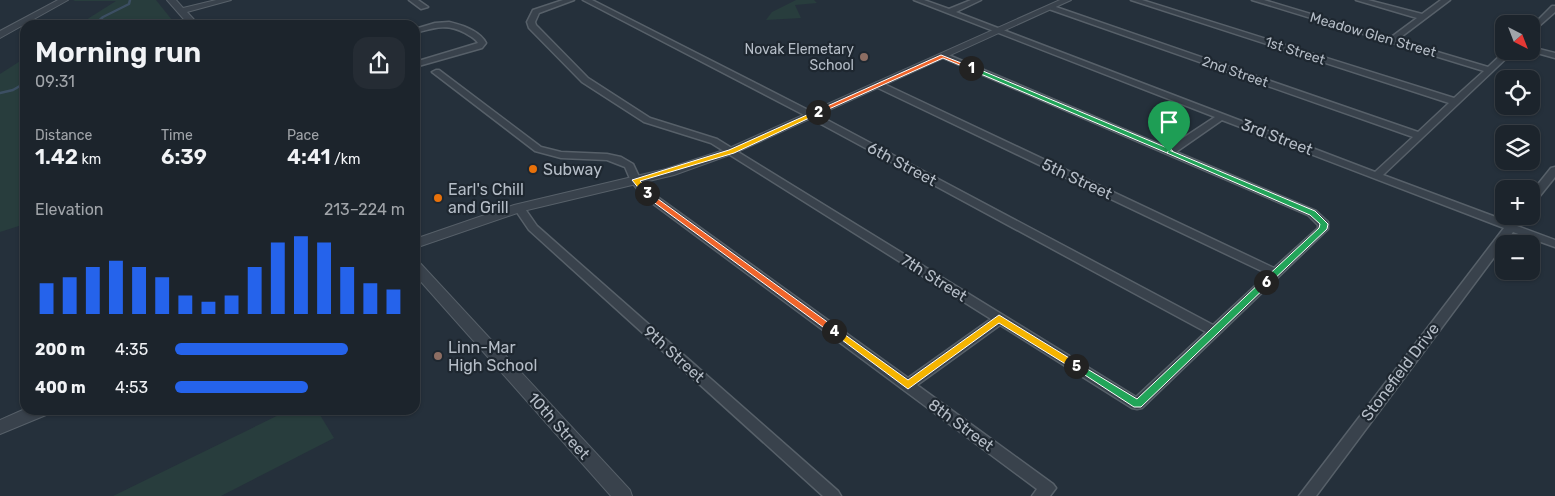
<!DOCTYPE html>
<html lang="en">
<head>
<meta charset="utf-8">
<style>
	body { margin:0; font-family:Rubik,sans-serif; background:#252c34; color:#f1f3f6; height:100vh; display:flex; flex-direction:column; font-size:19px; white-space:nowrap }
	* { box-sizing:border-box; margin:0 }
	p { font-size:16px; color:#a0a4a9 }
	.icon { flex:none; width:28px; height:28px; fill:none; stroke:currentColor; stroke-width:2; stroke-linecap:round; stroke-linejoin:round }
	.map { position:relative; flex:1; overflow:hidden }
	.drawer { position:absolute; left:20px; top:20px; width:400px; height:395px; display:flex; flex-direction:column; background:#1c242c; border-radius:15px; box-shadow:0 1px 4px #0004,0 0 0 1px #3a4148 }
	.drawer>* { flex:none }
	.needle { width:32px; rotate:138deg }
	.buttons { position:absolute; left:1495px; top:15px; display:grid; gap:10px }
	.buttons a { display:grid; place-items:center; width:45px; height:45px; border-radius:10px; background:#1c242c; box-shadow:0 1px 4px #0004,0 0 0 1px #3a4148; font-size:25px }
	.pin { position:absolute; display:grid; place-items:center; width:42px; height:42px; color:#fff; margin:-51px -21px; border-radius:50% 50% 50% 0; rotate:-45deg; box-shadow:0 0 5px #0007 }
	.pin .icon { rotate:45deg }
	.km { position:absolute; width:25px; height:25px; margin:-12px; border-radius:50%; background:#222; color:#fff; font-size:14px; line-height:25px; text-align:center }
	.round { display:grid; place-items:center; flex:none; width:52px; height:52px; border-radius:15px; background:#252c34 }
	.head { display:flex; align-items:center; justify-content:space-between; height:85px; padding:0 15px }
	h1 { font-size:28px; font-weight:600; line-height:38px }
	.stats { display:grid; grid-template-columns:repeat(3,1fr); gap:8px; height:85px; padding:5px 15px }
	.stats div { display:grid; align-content:center }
	.stats b { font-size:21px; font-weight:600 }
	.stats small { font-size:14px; font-weight:400 }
	.stats p { font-size:14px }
	.chart { height:140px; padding:10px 15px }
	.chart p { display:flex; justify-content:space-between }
	.chart svg { width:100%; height:90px; margin-top:5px; stroke:#2563eb; stroke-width:6 }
	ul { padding:0 15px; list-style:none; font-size:16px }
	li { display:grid; grid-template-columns:80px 60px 1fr; align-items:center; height:38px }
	li i { height:12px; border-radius:6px; background:#2563eb }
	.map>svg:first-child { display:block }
	.green { fill:#283d3d }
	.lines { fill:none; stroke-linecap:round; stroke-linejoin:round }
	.stream { stroke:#3c4f63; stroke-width:2.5 }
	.minor-casing { stroke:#576069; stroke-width:3 }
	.tertiary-casing { stroke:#576069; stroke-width:2 }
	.minor { fill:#39424c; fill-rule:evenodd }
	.tertiary { fill:#39424c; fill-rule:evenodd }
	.split-1 { fill:#22a559; stroke:#fff }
	.split-2 { fill:#f0652b; stroke:#fff }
	.split-3 { fill:#f5b400; stroke:#fff }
	.split-4 { fill:#f0652b; stroke:#fff }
	.split-5 { fill:#f5b400; stroke:#fff }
	.split-6 { fill:#22a559; stroke:#fff }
	.split-7 { fill:#22a559; stroke:#fff }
	.education-dot { fill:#8d6e63; stroke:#1e2730; stroke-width:2 }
	.food-dot { fill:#e8710a; stroke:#1e2730; stroke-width:2 }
	.labels { text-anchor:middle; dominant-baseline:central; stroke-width:4.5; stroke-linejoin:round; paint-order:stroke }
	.far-street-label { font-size:14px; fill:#b5bdc7; stroke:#1e2730 }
	.far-poi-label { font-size:14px; fill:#b5bdc7; stroke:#1e2730; text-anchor:end }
	.street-label { font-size:16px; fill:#b5bdc7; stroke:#1e2730 }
	.poi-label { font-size:16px; fill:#b5bdc7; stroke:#1e2730; text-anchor:start }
</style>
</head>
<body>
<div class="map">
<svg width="1555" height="496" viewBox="0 0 1555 496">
	<rect width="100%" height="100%" fill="#25303b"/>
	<g class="green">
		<polygon points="75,0 156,0 176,25 78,25 116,1 73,1"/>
		<polygon points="796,0 814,0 817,3 795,5 801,18 766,20 772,12"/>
		<polygon points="25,58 25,224 0,232 0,74"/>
		<polygon points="289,410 317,410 334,438 221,496 113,496"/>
	</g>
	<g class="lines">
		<g class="stream">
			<polyline points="94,25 103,17 129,4 130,0"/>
			<polyline points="0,93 13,90 25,83"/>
		</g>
		<defs>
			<g id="minor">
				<polygon points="409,0 418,0 428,7 421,9"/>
				<polygon points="563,0 574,0 539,13 535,22 536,25 588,78 650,118 717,139 1136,397 1206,332 808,117 583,0 592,0 814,113 1213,325 1268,274 876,87 876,83 882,83 1274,268 1318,228 1318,225 1308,215 939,56 946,54 1168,148 1215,117 914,0 924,0 949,9 971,0 981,0 956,12 1375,172 1413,137 1046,8 1053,6 1418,132 1449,103 1131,0 1142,0 1454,98 1484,71 1252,0 1264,0 1390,38 1417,18 1356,0 1368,0 1422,14 1441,0 1450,0 1397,40 1488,67 1505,51 1514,51 1383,175 1509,222 1513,216 1524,216 1517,226 1555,240 1555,247 1513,232 1316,496 1299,496 1504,228 1222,120 1176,152 1316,211 1328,222 1328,229 1142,408 1137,409 1132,408 1000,325 917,385 1053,484 1056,488 1050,496 1032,496 1037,489 644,197 631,181 625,167 607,160 561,158 535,151 432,72 436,70 439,70 541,147 561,152 607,154 621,157 633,164 641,181 652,193 908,378 991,319 711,143 644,122 582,82 529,28 527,22 533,10"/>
				<polygon points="1552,6 1555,6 1555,12 1531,33 1531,27"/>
				<path d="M 449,22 C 462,25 480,31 486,43 L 482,48 L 415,67 L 415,62 L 478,43 C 475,38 470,36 465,33 C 447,23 434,28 415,33 L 415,29 L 435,23 Z"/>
				<polygon points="1531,47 1555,53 1555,58 1530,51"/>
				<polygon points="1555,167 1555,177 1535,202 1531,203 1531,193 1551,168"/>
				<polygon points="519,205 523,206 537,226 838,491 841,496 823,496 529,230 514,208"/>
			</g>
			<g id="tertiary">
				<polygon points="58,0 68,0 0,38 0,31"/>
				<polygon points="167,0 176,0 183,8 216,0 231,0 187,12 199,25 189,25"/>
				<polygon points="1060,0 1071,0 735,153 674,175 523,211 415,248 415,239 514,205 666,169 727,149"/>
				<polygon points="415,262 420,263 630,490 632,496 611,496 415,275"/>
				<polygon points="25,409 49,410 46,415 0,434 0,420"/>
			</g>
		</defs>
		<use href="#minor" class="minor-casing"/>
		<use href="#tertiary" class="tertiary-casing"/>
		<use href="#minor" class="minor"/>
		<use href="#tertiary" class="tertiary"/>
	</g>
	<polygon class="split-1" points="971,66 1172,150 1173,152 1167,153 969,69"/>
	<polygon class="split-2" points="941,55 974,68 969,69 943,58 820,113 814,112"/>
	<polygon class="split-3" points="818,110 820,113 734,153 640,181 651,193 649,195 644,195 632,180 729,150"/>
	<polygon class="split-4" points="647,191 837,329 837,333 831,333 644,195 643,193"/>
	<polygon class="split-5" points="999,315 1079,364 1079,368 1072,368 999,323 908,389 830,331 831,329 837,329 908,380"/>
	<polygon class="split-6" points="1263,280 1271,282 1141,407 1134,407 1071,366 1072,364 1079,364 1137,399"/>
	<polygon class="split-7" points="1169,150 1315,211 1328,224 1327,229 1269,284 1263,284 1263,280 1319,228 1320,224 1310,215 1167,153"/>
	<g class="education-dot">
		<circle cx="864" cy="57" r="5"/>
		<circle cx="438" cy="356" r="5"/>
	</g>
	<g class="food-dot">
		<circle cx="533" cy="169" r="5"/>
		<circle cx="438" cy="198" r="5"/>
	</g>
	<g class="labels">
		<g class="far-street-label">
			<text transform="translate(1373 35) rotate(16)">Meadow Glen Street</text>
			<text transform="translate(1295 51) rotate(18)">1st Street</text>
			<text transform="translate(1235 72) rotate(19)">2nd Street</text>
		</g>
		<g class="far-poi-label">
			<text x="854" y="49">Novak Elemetary<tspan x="854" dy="16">School</tspan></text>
		</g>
		<g class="street-label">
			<text transform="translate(1277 137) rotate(21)">3rd Street</text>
			<text transform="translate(902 164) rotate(28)">6th Street</text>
			<text transform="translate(1077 179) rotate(25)">5th Street</text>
			<text transform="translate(934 278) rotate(32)">7th Street</text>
			<text transform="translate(674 354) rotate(42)">9th Street</text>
			<text transform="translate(1400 372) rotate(-53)">Stonefield Drive</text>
			<text transform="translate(961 425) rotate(36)">8th Street</text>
			<text transform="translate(559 426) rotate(48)">10th Street</text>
		</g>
		<g class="poi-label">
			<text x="543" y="169">Subway</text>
			<text x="448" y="189">Earl's Chill<tspan x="448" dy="18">and Grill</tspan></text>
			<text x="448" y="347">Linn-Mar<tspan x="448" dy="18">High School</tspan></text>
		</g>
	</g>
</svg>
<div class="buttons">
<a><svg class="needle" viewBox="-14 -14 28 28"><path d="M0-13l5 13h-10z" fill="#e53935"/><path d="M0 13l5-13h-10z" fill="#a0a4a9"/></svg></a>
<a><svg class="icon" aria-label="locate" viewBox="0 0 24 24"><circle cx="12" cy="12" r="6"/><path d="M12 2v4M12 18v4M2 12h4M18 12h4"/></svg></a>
<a><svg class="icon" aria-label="layers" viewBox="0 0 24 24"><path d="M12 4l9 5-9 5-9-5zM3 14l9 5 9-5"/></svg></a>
<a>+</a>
<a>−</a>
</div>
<div class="pin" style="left:1169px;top:152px;background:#1e9e55"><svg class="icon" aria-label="arrive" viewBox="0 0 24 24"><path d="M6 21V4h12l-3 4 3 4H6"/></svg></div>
<b class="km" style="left:971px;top:68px">1</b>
<b class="km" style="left:818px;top:112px">2</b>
<b class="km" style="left:647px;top:193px">3</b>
<b class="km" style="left:834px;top:331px">4</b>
<b class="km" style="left:1076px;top:366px">5</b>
<b class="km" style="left:1266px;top:282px">6</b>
<section class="drawer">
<div class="head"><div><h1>Morning run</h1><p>09:31</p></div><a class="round"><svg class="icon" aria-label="share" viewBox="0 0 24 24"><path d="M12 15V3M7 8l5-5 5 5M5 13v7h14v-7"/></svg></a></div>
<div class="stats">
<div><p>Distance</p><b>1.42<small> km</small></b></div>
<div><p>Time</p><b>6:39</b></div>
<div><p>Pace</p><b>4:41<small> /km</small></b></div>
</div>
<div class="chart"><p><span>Elevation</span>213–224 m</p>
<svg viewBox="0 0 160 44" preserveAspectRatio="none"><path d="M5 44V29M15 44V26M25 44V21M35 44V18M45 44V21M55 44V26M65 44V35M75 44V38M85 44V35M95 44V21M105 44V9M115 44V6M125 44V9M135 44V21M145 44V29M155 44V32"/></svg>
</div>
<ul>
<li><b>200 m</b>4:35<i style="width:75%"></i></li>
<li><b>400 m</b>4:53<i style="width:58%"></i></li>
</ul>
</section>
</div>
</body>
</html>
